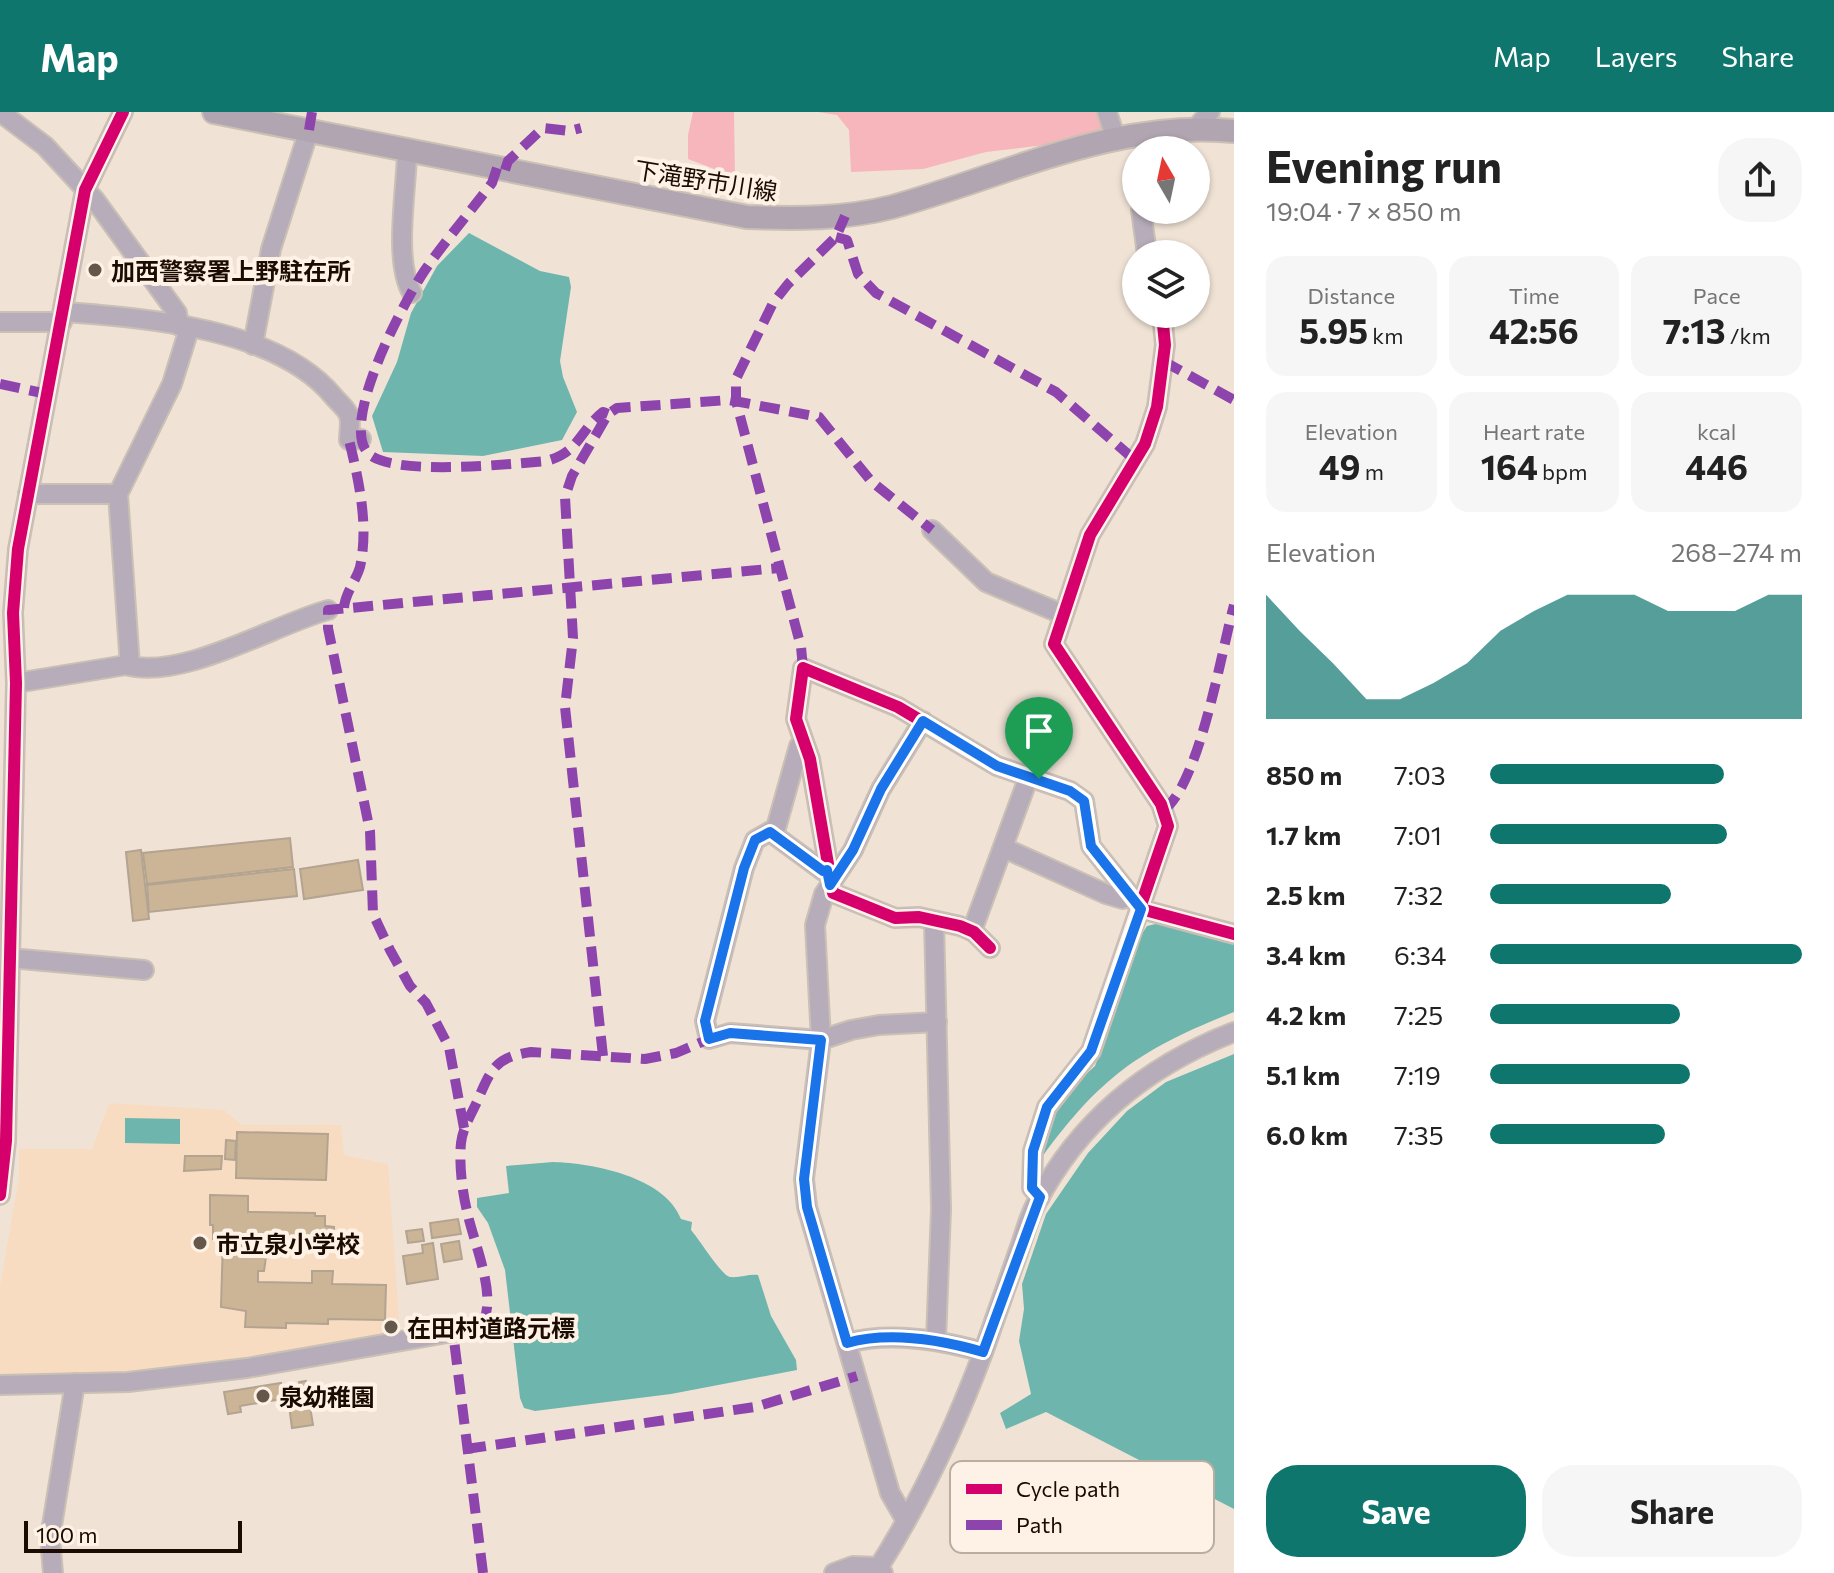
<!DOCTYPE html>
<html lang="en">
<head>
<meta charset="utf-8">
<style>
	body { margin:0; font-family:Commissioner,"Noto Sans JP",sans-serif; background:#f6f6f6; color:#222; height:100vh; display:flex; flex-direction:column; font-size:30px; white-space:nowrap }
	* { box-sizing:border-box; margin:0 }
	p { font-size:26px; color:#767676 }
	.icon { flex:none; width:44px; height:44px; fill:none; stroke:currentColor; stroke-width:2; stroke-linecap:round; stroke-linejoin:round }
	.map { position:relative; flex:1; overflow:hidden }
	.side { display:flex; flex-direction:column; background:#fff; width:600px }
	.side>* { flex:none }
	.needle { width:52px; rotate:351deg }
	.buttons { position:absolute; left:1122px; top:24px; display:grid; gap:16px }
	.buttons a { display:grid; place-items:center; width:88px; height:88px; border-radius:50%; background:#fff; box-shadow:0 2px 6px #0004; font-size:40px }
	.scale { position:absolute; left:24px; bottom:20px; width:218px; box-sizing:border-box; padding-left:8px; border:4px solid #1b0b00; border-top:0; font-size:22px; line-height:28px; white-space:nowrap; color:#1b0b00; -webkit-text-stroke:6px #fef2e6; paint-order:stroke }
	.pin { position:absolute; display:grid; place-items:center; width:68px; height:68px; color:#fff; margin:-82px -34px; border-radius:50% 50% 50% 0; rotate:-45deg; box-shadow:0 0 8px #0007 }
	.pin .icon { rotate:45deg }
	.round { display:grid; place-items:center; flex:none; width:84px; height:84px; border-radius:32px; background:#f6f6f6 }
	.headline { display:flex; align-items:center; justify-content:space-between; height:136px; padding:0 32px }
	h1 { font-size:44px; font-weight:700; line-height:60px }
	.figures { display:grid; grid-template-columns:repeat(3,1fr); gap:12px; height:136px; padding:8px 32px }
	.figures div { display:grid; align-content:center; border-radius:20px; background:#f6f6f6; text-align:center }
	.figures b { font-size:34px; font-weight:700 }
	.figures small { font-size:22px; font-weight:400 }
	.figures p { font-size:22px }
	.chart { height:224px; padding:16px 32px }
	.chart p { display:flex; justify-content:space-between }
	.chart svg { width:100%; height:144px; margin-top:8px; fill:#0f766e; opacity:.7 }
	.primary-button { display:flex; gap:16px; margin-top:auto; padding:16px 32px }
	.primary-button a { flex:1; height:92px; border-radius:32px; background:#0f766e; color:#fff; font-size:32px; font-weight:700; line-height:92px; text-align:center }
	.primary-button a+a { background:#f6f6f6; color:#222 }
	ul { padding:0 32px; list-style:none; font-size:26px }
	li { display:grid; grid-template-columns:128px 96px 1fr; align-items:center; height:60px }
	li i { height:20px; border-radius:10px; background:#0f766e }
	header { display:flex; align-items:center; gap:48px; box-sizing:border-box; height:112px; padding:0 40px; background:#0f766e; color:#fff }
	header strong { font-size:38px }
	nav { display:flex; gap:44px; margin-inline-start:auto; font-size:28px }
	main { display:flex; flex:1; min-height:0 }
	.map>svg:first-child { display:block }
	.built { fill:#f7dcc1 }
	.forest { fill:#f7b6bc }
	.water { fill:#6eb6ad }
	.building { fill:#ccb596; stroke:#b3a391; stroke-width:2 }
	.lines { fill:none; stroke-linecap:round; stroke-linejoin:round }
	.minor-casing { stroke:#cbc0b5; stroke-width:22 }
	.major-casing { stroke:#cbc0b5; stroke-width:26 }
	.minor { stroke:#b7adba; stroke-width:18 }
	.major { stroke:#b1a5b1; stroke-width:22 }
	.quiet { stroke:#8e44ad; stroke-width:10; stroke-dasharray:20 10; stroke-linecap:butt }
	.cycleway-casing { stroke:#fef2e6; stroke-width:17 }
	.cycleway { stroke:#d6006c; stroke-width:12 }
	.route-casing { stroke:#fff; stroke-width:16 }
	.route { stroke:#1a73e8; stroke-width:10 }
	.poi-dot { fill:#66574b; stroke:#fef2e6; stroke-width:3 }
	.labels { text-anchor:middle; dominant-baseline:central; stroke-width:8; stroke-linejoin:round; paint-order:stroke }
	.street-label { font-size:24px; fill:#1b0b00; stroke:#fef2e6 }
	.poi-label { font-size:24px; font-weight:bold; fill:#1b0b00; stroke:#fef2e6; text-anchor:start }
	.key { fill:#fef2e6; stroke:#baada1; stroke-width:2 }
	.key-label { font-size:22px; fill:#1b0b00 }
</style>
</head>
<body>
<header>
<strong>Map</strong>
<nav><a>Map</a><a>Layers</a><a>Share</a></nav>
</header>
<main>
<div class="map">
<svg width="1234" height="1461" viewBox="0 0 1234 1461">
	<rect width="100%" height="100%" fill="#f0e3d6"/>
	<polygon class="built" points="109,991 224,998 242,1013 341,1013 344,1043 388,1052 400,1220 292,1243 112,1262 0,1264 0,1174 19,1065 19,1037 92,1037"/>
	<g class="forest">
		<polygon points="693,0 734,0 735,65 688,47 688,23"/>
		<polygon points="818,0 1104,0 1110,21 1094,27 986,40 923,57 851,60 849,18 837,3"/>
	</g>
	<g class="water">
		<polygon points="469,121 540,159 569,165 571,175 560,249 563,265 577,300 562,328 483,344 383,340 372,304 397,250 411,201 437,154"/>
		<path d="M 1164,810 L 1234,829 L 1234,900 C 1141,937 1102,963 1042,1045 L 1044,1017 L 1058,988 L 1095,954 L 1113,905 L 1132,837 L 1147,814 Z"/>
		<polygon points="1234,942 1234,1397 1046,1300 1006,1317 1000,1301 1031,1282 1019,1229 1024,1197 1022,1172 1046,1102 1088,1041 1127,999 1166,970"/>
		<polygon points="125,1006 180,1007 180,1032 125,1031"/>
		<path d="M 553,1050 C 593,1051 665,1065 681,1107 L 692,1110 L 691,1118 C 699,1127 722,1164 730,1165 C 740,1166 748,1162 758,1163 L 771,1204 L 796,1248 L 797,1258 L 671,1282 L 535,1299 L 524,1296 L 520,1286 L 505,1158 L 488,1111 L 477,1095 L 477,1086 L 509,1081 L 506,1054 Z"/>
	</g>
	<g class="building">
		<polygon points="290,726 293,755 147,772 143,741"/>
		<polygon points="141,738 149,807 133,809 126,740"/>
		<polygon points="358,748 363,778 304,787 300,757"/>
		<polygon points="294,757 297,784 149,800 147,773"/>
		<polygon points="237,1020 328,1022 326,1068 236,1066"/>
		<polygon points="226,1028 236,1029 235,1048 225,1047"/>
		<polygon points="185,1044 222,1044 221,1057 184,1059"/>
		<polygon points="210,1083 248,1084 248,1100 315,1101 315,1104 325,1104 325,1114 334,1115 334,1127 324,1127 324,1130 314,1132 268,1131 264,1159 258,1159 258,1170 312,1171 312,1159 333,1159 332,1172 386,1173 385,1208 328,1207 328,1212 286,1211 286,1216 245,1215 246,1199 221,1195 223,1127 213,1127 213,1113 210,1113"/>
		<polygon points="458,1107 461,1122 432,1126 430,1111"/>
		<polygon points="422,1117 424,1129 408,1131 406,1119"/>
		<polygon points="459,1129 462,1147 444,1150 441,1132"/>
		<polygon points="433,1131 438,1167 407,1172 403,1144 423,1141 422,1133"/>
		<polygon points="306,1269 313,1313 292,1316 288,1286 240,1294 241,1300 228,1302 224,1280 281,1271 283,1283 300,1280 299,1270"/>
	</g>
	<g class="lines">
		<defs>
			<g id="minor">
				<polyline points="0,0 45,34 95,88 177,201 179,214"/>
				<polyline points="1107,0 1116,28"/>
				<polyline points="1197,15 1210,0"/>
				<path d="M 407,38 C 407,76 393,148 412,181"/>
				<polyline points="1141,98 1147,142"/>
				<path d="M 64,200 C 146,206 278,216 334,285 C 338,290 347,297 349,304 C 351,310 349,322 349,328 L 361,327"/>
				<polyline points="0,210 62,210"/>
				<polyline points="253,233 271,137 309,18"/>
				<polyline points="28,382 118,382"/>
				<polyline points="932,418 986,470 1062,502"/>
				<polyline points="130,554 118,382 172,272 189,217"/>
				<path d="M 16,571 L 126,553 C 182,569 273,513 328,498"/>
				<polyline points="804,632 799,634 776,716 755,728 744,756 705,909 709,927 730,921 821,928 851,918 879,913 937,910"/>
				<polyline points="770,720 823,759 827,758"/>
				<polyline points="1004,736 1106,782 1123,787 1128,783"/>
				<polyline points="934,809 941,1097 936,1228"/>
				<polyline points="972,819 1029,664"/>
				<polyline points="990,836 974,820 960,814 919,805 895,806 833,781 810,647 796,607 803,556 898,595 997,654 1070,679 1084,689 1091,734 1141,797 1234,822"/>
				<polyline points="10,846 144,858"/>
				<polyline points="0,1083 6,1029 16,571 13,501 18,437 47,282 85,78 123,0"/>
				<polyline points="1040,1085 1032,1076 1033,1039 1047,995 1091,939 1168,714 1161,692 1054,532 1090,423 1145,332 1157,295 1165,233 1162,202"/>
				<path d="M 847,1231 C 891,1219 941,1228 983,1240"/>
				<polyline points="0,1273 128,1270 247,1256 453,1220"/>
				<polyline points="905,1407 890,1381 807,1095 804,1067 821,928 815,813 824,782 853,738 881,677 923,609"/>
				<polyline points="53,1461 50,1426 75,1271"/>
				<polyline points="834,1461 853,1454 878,1455 883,1461"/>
				<path d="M 875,1461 C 920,1391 955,1316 984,1238 C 996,1204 1008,1170 1020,1135 C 1025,1121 1029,1104 1037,1090 C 1080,1008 1149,953 1234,920"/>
			</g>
			<path id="major" d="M 214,0 L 747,105 C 796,107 845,107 892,95 C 1005,64 1115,7 1234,19"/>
		</defs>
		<use href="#minor" class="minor-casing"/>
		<use href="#major" class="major-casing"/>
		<use href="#minor" class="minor"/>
		<use href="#major" class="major"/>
		<g class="quiet">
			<polyline points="309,18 312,0"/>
			<path d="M 497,56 L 492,71 C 470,100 446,128 425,158 C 406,186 336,315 370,343 C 397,364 510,352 546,349 C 579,341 579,319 603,300 L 608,302"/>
			<polyline points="505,58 508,49 543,16 569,19 581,16"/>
			<polyline points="836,125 847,128 858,162 876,181 1056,280 1136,349"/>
			<polyline points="1163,249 1234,288"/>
			<polyline points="0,272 47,282"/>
			<path d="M 344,496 C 345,481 356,469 360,455 C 369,414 359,369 349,328"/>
			<polyline points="803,556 801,535 736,289 736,267 773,191 788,172 836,125 845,104"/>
			<path d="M 1163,699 C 1200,671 1221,541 1234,493"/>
			<polyline points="603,944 565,595 573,526 565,385 572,364 608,302 617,296 729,288 819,305 871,369 932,418"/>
			<polyline points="464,1016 449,935 426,891 410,874 390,838 373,802 370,719 328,516 328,498 779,456"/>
			<polyline points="466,1337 755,1295 857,1264"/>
			<path d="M 483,1461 L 453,1220 L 484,1208 C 496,1180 473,1129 467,1099 C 462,1079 459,1051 461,1031 C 463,1014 473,1000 479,985 C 492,955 497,945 531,940 L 645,947 L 676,941 L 709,927"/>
		</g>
		<defs>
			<g id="cycleway">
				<polyline points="990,836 974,820 960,814 919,805 895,806 833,781 810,647 796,607 803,556 898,595 997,654 1070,679 1084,689 1091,734 1141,797 1234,822"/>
				<polyline points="0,1083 6,1029 16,571 13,501 18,437 47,282 85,78 123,0"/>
				<polyline points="1040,1085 1032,1076 1033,1039 1047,995 1091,939 1168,714 1161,692 1054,532 1090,423 1145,332 1157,295 1165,233 1162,202"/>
			</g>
		</defs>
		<use href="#cycleway" class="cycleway-casing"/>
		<use href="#cycleway" class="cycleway"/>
	</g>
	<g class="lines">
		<defs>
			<path id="route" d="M 923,609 L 997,654 L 1070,679 L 1084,689 L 1091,734 L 1141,797 L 1091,939 L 1047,995 L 1033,1039 L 1032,1076 L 1040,1085 L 983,1240 C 941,1228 890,1219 847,1231 L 807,1095 L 804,1067 L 821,928 L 730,921 L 709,927 L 705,909 L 744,756 L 755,728 L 770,720 L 823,759 L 827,758 L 830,773 L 853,738 L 881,677 Z"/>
		</defs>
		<use href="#route" class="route-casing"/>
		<use href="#route" class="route"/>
	</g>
	<g class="poi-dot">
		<circle cx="95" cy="158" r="8"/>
		<circle cx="200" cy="1131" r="8"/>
		<circle cx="391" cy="1215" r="8"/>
		<circle cx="263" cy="1284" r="8"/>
	</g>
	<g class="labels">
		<g class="street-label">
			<text transform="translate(706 68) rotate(9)">下滝野市川線</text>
		</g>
		<g class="poi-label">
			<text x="111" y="158">加西警察署上野駐在所</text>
			<text x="216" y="1131">市立泉小学校</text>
			<text x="407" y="1215">在田村道路元標</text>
			<text x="279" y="1284">泉幼稚園</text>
		</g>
	</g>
	<rect x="950" y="1349" width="264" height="92" rx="12" class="key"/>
	<rect x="966" y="1372" width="36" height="10" fill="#d6006c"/>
	<rect x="966" y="1408" width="36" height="10" fill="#8e44ad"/>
	<g class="key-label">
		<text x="1016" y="1385">Cycle path</text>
		<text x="1016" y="1421">Path</text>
	</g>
</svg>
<div class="buttons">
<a><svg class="needle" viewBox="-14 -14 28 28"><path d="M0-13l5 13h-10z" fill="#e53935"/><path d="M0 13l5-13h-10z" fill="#767676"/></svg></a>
<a><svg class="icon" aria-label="layers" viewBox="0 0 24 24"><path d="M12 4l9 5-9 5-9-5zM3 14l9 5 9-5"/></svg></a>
</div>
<div class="scale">100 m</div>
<div class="pin" style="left:1039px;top:667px;background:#1e9e55"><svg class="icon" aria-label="arrive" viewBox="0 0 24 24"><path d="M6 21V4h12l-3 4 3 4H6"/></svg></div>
</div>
<section class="side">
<div class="headline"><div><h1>Evening run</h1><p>19:04 · 7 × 850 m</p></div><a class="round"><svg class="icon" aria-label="share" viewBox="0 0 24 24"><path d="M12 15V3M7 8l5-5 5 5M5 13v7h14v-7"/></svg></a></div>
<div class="figures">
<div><p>Distance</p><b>5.95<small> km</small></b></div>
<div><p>Time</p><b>42:56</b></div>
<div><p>Pace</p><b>7:13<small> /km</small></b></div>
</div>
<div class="figures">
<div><p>Elevation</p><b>49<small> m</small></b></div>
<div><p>Heart rate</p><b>164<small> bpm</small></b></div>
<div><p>kcal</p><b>446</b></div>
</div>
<div class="chart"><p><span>Elevation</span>268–274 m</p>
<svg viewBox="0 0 160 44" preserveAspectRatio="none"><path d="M0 44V6L10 17L20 27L30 38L40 38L50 33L60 27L70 17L80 11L90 6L100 6L110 6L120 11L130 11L140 11L150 6L160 6V44z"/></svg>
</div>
<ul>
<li><b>850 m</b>7:03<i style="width:75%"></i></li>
<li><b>1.7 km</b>7:01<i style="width:76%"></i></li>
<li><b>2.5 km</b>7:32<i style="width:58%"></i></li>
<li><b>3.4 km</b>6:34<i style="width:100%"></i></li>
<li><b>4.2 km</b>7:25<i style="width:61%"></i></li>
<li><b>5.1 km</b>7:19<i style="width:64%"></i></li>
<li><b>6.0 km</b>7:35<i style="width:56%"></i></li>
</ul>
<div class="primary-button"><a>Save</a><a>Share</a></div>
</section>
</main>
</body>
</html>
